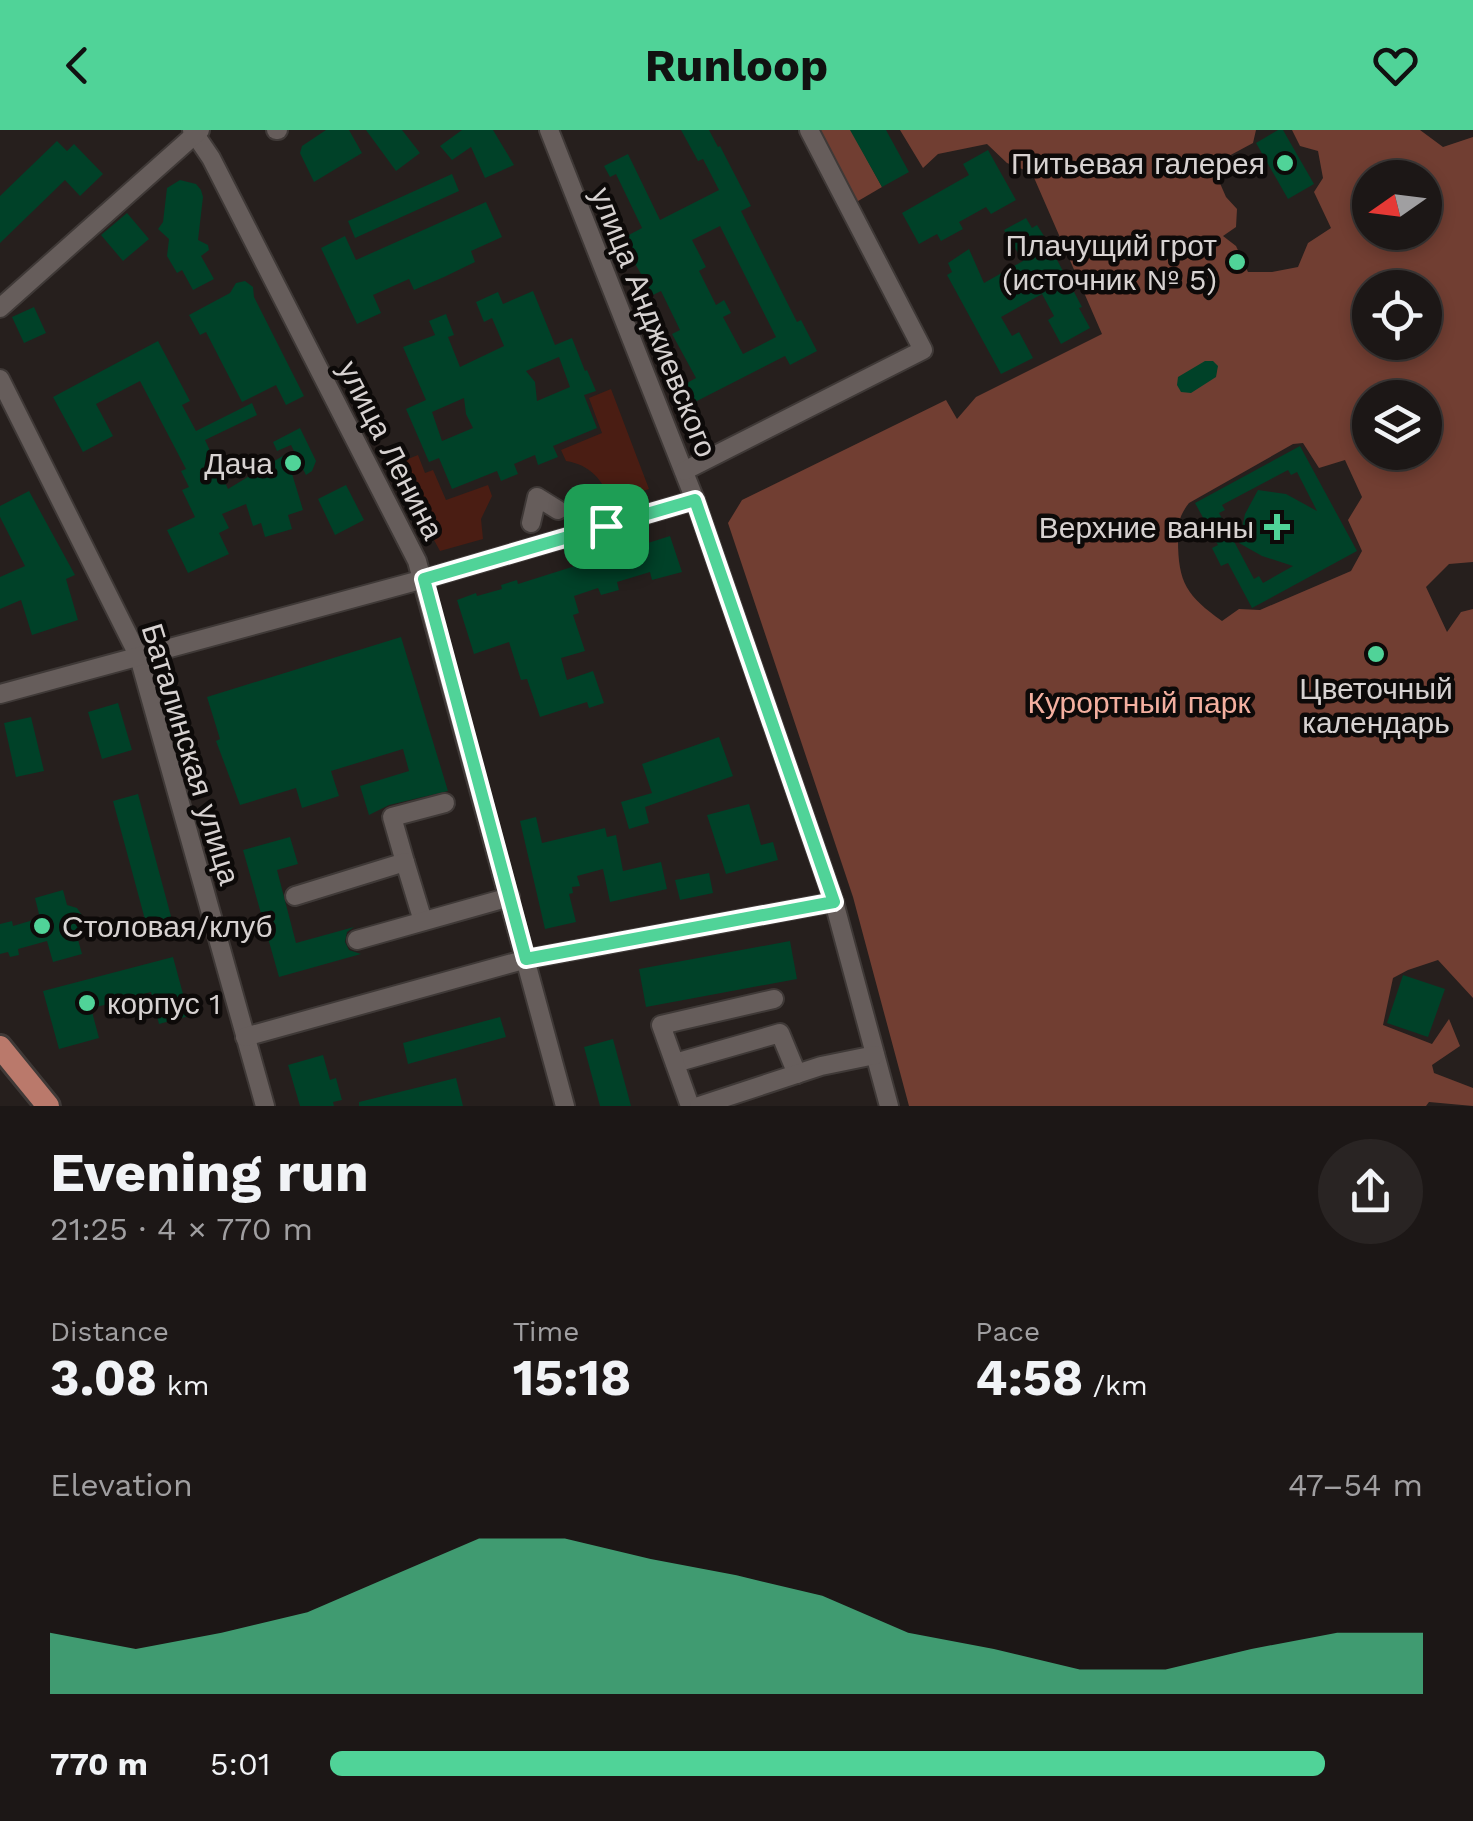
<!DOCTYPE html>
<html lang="en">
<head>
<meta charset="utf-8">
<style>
	body { margin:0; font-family:"Work Sans",sans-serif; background:#292423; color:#f1f3f6; height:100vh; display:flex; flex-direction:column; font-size:38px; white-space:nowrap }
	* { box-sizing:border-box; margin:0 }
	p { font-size:32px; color:#a09fa1 }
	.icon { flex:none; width:55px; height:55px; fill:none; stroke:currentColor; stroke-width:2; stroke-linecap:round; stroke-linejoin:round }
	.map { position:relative; height:976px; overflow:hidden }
	.details { display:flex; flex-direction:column; background:#1c1716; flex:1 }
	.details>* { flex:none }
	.needle { width:65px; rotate:256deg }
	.tools { position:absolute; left:1352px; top:30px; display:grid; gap:20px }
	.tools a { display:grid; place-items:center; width:90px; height:90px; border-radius:50%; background:#1c1716; box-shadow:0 5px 15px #0003,0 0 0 2px #3a3635; font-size:50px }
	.pin { position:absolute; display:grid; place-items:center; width:85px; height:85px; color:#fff; margin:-42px; border-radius:20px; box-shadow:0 5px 15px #0006 }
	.round { display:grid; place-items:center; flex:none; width:105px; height:105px; border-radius:52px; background:#292423 }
	.summary { display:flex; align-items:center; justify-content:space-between; height:170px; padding:0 50px }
	h1 { font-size:55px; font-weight:700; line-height:75px }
	.metrics { display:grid; grid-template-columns:repeat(3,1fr); gap:15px; height:170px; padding:10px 50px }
	.metrics div { display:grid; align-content:center }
	.metrics b { font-size:50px; font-weight:700 }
	.metrics small { font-size:28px; font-weight:400 }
	.metrics p { font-size:28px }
	.chart { height:280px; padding:20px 50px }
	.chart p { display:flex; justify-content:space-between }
	.chart svg { width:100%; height:180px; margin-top:10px; fill:#50d398; opacity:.7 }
	ul { padding:0 50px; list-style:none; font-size:32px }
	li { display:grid; grid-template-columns:160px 120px 1fr; align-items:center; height:75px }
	li i { height:25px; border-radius:12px; background:#50d398 }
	header { display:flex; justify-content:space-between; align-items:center; height:130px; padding:0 50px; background:#50d398; color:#111; font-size:45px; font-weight:700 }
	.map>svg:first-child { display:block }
	.green { fill:#4a1d13 }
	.forest { fill:#713e32; fill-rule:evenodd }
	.building { fill:#004128; fill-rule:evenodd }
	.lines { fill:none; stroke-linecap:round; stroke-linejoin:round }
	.minor-casing { stroke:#3f3937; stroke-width:22 }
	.major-casing { stroke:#3f3937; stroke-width:28 }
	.minor { stroke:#665d5b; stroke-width:18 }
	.major { stroke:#ba796b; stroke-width:22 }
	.route-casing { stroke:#fff; stroke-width:20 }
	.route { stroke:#50d398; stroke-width:12 }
	.poi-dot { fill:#50d398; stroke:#0d0a09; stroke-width:4 }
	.labels { text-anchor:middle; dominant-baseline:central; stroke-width:9; stroke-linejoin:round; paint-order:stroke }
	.poi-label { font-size:30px; fill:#d7d2d1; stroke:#0d0a09; text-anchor:end }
	.street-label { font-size:30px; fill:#d7d2d1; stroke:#0d0a09 }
	.park-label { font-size:30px; fill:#f4b0a0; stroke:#0d0a09 }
</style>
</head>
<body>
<header><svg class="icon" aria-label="back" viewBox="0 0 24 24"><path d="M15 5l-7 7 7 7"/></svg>Runloop<svg class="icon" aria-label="heart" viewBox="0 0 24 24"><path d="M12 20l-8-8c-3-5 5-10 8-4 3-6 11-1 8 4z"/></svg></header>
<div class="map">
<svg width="1473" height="976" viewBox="0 0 1473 976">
	<rect width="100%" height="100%" fill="#261f1d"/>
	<g class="green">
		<path d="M 611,259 L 649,359 L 610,372 C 603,349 590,335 566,331 L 561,320 L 602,303 L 589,268 Z"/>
		<polygon points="418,325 425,343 433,340 446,370 488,355 492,366 481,389 483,409 440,421 393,335"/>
	</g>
	<g class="forest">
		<polygon points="816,0 851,0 882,57 853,74"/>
		<path d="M 900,0 L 1256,0 L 1253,13 L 1212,35 L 1226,67 L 1237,79 L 1236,97 L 1223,106 L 1236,116 L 1248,142 L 1272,142 L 1298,137 L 1308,113 L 1331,98 L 1314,62 L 1323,48 L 1318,21 L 1300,16 L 1292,0 L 1420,0 L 1443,17 L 1473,7 L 1473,432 L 1449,434 L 1426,457 L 1447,502 L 1461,482 L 1473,479 L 1473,868 L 1438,830 L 1408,840 L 1393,848 L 1383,895 L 1432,914 L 1449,889 L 1460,916 L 1432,935 L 1434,943 L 1473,958 L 1473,976 L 1429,972 L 1426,976 L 909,976 L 853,767 L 728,393 L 742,370 L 946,270 L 957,289 L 976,267 L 1102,204 L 1032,43 L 1007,33 L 987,14 L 938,24 L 923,38 ZM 1370,48 L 1425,48 L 1425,102 L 1370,102 ZM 1370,158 L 1425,158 L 1425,212 L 1370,212 ZM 1370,268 L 1425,268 L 1425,322 L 1370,322 ZM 1303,313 L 1319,338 L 1345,330 L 1362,367 L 1348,390 L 1362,421 L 1351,441 L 1260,480 L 1239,479 L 1222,491 C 1187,466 1178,453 1178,410 C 1178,393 1179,386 1189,373 L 1293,314 Z"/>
	</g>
	<g class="building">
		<polygon points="326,0 349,0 362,23 314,52 300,23 302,16"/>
		<polygon points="366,0 402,0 420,23 396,41"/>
		<polygon points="462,0 493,0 514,35 485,48 471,17 452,30 440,16"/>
		<path d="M 681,0 L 709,0 L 718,17 L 720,16 L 751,76 L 741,81 L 797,192 L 801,190 L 817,221 L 790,235 L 785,226 L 695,272 L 685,254 L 696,248 L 672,204 L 680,200 L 661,161 L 653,165 L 621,109 L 642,98 L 616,44 L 610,47 L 604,36 L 628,24 L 660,90 L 719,60 L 703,29 L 698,31 ZM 720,96 L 776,207 L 743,224 L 723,187 L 731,183 L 724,170 L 716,175 L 699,141 L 706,137 L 692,110 Z"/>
		<polygon points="850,0 886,0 909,42 882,57"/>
		<polygon points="1278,0 1283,0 1314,54 1288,69 1256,13"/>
		<polygon points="57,11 67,21 74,14 103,44 80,66 65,50 0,113 0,66"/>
		<polygon points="988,20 1016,70 991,84 986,77 959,92 963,99 941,111 937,104 919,114 902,83 969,45 963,34"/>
		<polygon points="452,44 459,61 355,108 348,91"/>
		<polygon points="180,50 196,54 201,60 203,67 198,110 208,115 209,120 201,126 214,149 193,160 182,140 177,143 167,126 169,109 158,99 163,92 167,58"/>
		<polygon points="486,72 502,107 471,121 475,132 444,147 414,160 409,149 373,165 381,183 357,194 321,118 345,106 356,130"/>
		<polygon points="127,83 149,109 123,131 101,105"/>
		<polygon points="1026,88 1032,98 1037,95 1046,109 1082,177 1079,178 1090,198 1061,214 1048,190 1054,186 1042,164 1001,187 1012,206 1019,202 1033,228 1001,244 947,145 952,142 948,133 969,119 984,153 1023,131 1004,100"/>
		<polygon points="245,151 253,157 254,167 304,266 286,275 276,255 242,272 206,202 200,205 189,185 230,163 236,153"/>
		<path d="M 533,161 L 555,215 L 572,208 L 585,241 L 587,240 L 596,261 L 584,265 L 597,298 L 553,316 L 558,327 L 538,335 L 535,325 L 514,334 L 518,344 L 501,351 L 497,341 L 452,359 L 439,328 L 429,332 L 406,279 L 426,270 L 403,217 L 435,205 L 429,191 L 446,184 L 454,205 L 448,207 L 460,237 L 504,216 L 492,188 L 484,192 L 476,172 L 498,162 L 503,174 ZM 559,227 L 570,257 L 537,271 L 535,252 L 526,241 ZM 464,268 L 466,284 L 473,298 L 442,311 L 432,282 Z"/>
		<polygon points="34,177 46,203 24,213 12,187"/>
		<polygon points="158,211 190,271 182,275 196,301 252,273 257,285 205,310 228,359 286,324 303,380 288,385 292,399 265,407 261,393 253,396 246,374 222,384 229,398 219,403 229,424 188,443 167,400 195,387 182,360 189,357 181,341 186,339 140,251 96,274 113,306 83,322 53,267"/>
		<polygon points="1205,231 1213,231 1218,236 1216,247 1191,263 1181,262 1177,255 1178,247"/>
		<polygon points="300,298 316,331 312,341 306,345 291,315 277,321 273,312"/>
		<path d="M 1300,316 L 1357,421 L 1252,478 L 1228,433 L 1221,436 L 1212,418 L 1218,415 L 1195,373 ZM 1288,340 L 1291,345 L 1297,342 L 1317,381 L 1286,364 L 1258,360 L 1245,384 L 1239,413 L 1262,426 L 1293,436 L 1263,453 L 1259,446 L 1254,449 L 1219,383 L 1225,380 L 1222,375 Z"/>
		<polygon points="346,355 364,390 335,405 318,369"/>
		<polygon points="29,361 75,445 66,449 78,490 32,505 21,470 0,479 0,447 25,436 0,387 0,376"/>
		<polygon points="670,406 682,442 652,450 650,442 617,452 619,460 601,465 598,458 574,466 579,483 573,485 585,521 561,528 567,550 593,541 604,573 589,578 587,572 540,587 527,549 521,550 509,512 474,524 457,470 476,463 477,466 502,459 501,455 517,450 518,454"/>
		<polygon points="401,507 448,661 389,675 369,685 360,656 409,641 403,619 331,641 339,666 302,678 296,658 240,675 216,611 220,609 207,567"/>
		<polygon points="118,573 132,620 102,629 88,582"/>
		<polygon points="31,587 44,641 16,647 4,593"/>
		<polygon points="719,607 733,646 645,677 649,693 629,699 621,672 652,663 642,634"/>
		<polygon points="138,664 172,790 147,797 113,671"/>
		<polygon points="749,674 761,715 773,712 778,730 726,744 707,685"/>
		<polygon points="536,687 542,713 605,698 607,707 616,705 623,741 661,732 667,759 610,772 603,739 577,746 580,756 572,757 573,763 569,764 576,792 545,799 520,691"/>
		<polygon points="290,707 298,734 277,740 296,813 354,797 347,802 345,812 349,820 361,824 279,847 243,720"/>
		<polygon points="709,743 713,763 680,770 675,750"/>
		<polygon points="63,760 67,775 77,778 83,787 83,797 77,806 82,824 53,832 47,811 18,819 19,825 10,827 8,822 0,824 0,794 12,791 13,796 40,788 35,768"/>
		<polygon points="790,811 797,849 646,877 639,839"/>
		<polygon points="173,827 189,886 159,894 151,862 129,868 127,876 122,881 114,879 109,874 91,878 99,908 59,919 43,861"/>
		<polygon points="1403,845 1445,859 1428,907 1387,893"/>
		<polygon points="500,887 506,907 408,934 403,913"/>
		<polygon points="613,909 631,976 600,976 584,917"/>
		<polygon points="323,925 330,950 336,948 342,970 333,972 334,976 300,976 288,935"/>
		<polygon points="456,948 463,976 359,976 359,972"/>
	</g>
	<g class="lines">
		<defs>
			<g id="minor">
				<polyline points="192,0 211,28 417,431 565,976"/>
				<polyline points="276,0 278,0"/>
				<polyline points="549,0 695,370 834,772 889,976"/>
				<polyline points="0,178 200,0"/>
				<polyline points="0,249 139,527 265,976"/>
				<polyline points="684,341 923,220 809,0"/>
				<polyline points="531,393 537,367 558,380"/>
				<polyline points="0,564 424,449 695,370"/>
				<polyline points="405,732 392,687 445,673"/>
				<polyline points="295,766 405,732 423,791"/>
				<polyline points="357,810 510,767"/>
				<polyline points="245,907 527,829 834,772"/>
				<polyline points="675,933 780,903 797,944"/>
				<polyline points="690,976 661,895 774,869"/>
				<polyline points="699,976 821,936 875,925"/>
			</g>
			<polyline id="major" points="0,917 48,976"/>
		</defs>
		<use href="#minor" class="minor-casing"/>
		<use href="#major" class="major-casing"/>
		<use href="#minor" class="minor"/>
		<use href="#major" class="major"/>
	</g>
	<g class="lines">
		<defs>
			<polygon id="route" points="695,370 834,772 526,829 424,449"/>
		</defs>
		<use href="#route" class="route-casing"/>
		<use href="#route" class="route"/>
	</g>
	<g class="poi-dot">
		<circle cx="1285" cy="33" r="10"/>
		<circle cx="1237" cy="132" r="10"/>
		<circle cx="293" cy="333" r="10"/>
		<path d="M1272 382h10v10h10v10h-10v10h-10v-10h-10v-10h10z"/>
		<circle cx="1376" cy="524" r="10"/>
		<circle cx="42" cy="796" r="10"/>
		<circle cx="87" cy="873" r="10"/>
	</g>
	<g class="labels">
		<g class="poi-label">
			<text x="1265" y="33">Питьевая галерея</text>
			<text x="1217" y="115">Плачущий грот<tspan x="1217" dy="34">(источник № 5)</tspan></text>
			<text x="273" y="333">Дача</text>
			<text x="1254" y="397">Верхние ванны</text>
			<text x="1376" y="558" text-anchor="middle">Цветочный<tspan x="1376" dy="34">календарь</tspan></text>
			<text x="62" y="796" text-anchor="start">Столовая/клуб</text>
			<text x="107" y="873" text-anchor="start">корпус 1</text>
		</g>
		<g class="street-label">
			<text transform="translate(654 192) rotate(68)">улица Анджиевского</text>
			<text transform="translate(391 320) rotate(63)">улица Ленина</text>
			<text transform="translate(191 624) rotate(73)">Баталинская улица</text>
		</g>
		<g class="park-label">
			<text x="1139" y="572">Курортный парк</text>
		</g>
	</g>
</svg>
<div class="tools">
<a><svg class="needle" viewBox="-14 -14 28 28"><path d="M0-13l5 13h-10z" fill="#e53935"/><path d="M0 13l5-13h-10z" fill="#a09fa1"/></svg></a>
<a><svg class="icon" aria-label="locate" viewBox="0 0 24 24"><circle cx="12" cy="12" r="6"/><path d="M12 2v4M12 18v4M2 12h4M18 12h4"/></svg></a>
<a><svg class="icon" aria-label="layers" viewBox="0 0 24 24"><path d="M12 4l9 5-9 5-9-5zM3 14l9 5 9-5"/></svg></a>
</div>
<div class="pin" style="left:606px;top:396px;background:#1e9e55"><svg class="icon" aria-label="arrive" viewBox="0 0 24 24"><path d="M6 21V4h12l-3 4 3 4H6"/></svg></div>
</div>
<section class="details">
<div class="summary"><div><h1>Evening run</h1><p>21:25 · 4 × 770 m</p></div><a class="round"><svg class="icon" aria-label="share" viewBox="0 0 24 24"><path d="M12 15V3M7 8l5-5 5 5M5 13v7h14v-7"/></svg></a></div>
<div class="metrics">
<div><p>Distance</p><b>3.08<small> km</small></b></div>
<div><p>Time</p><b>15:18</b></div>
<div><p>Pace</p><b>4:58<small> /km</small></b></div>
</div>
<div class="chart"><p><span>Elevation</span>47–54 m</p>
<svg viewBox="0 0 160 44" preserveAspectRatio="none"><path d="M0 44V29L10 33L20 29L30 24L40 15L50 6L60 6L70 11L80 15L90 20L100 29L110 33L120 38L130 38L140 33L150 29L160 29V44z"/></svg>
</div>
<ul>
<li><b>770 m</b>5:01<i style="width:91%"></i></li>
</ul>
</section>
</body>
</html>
